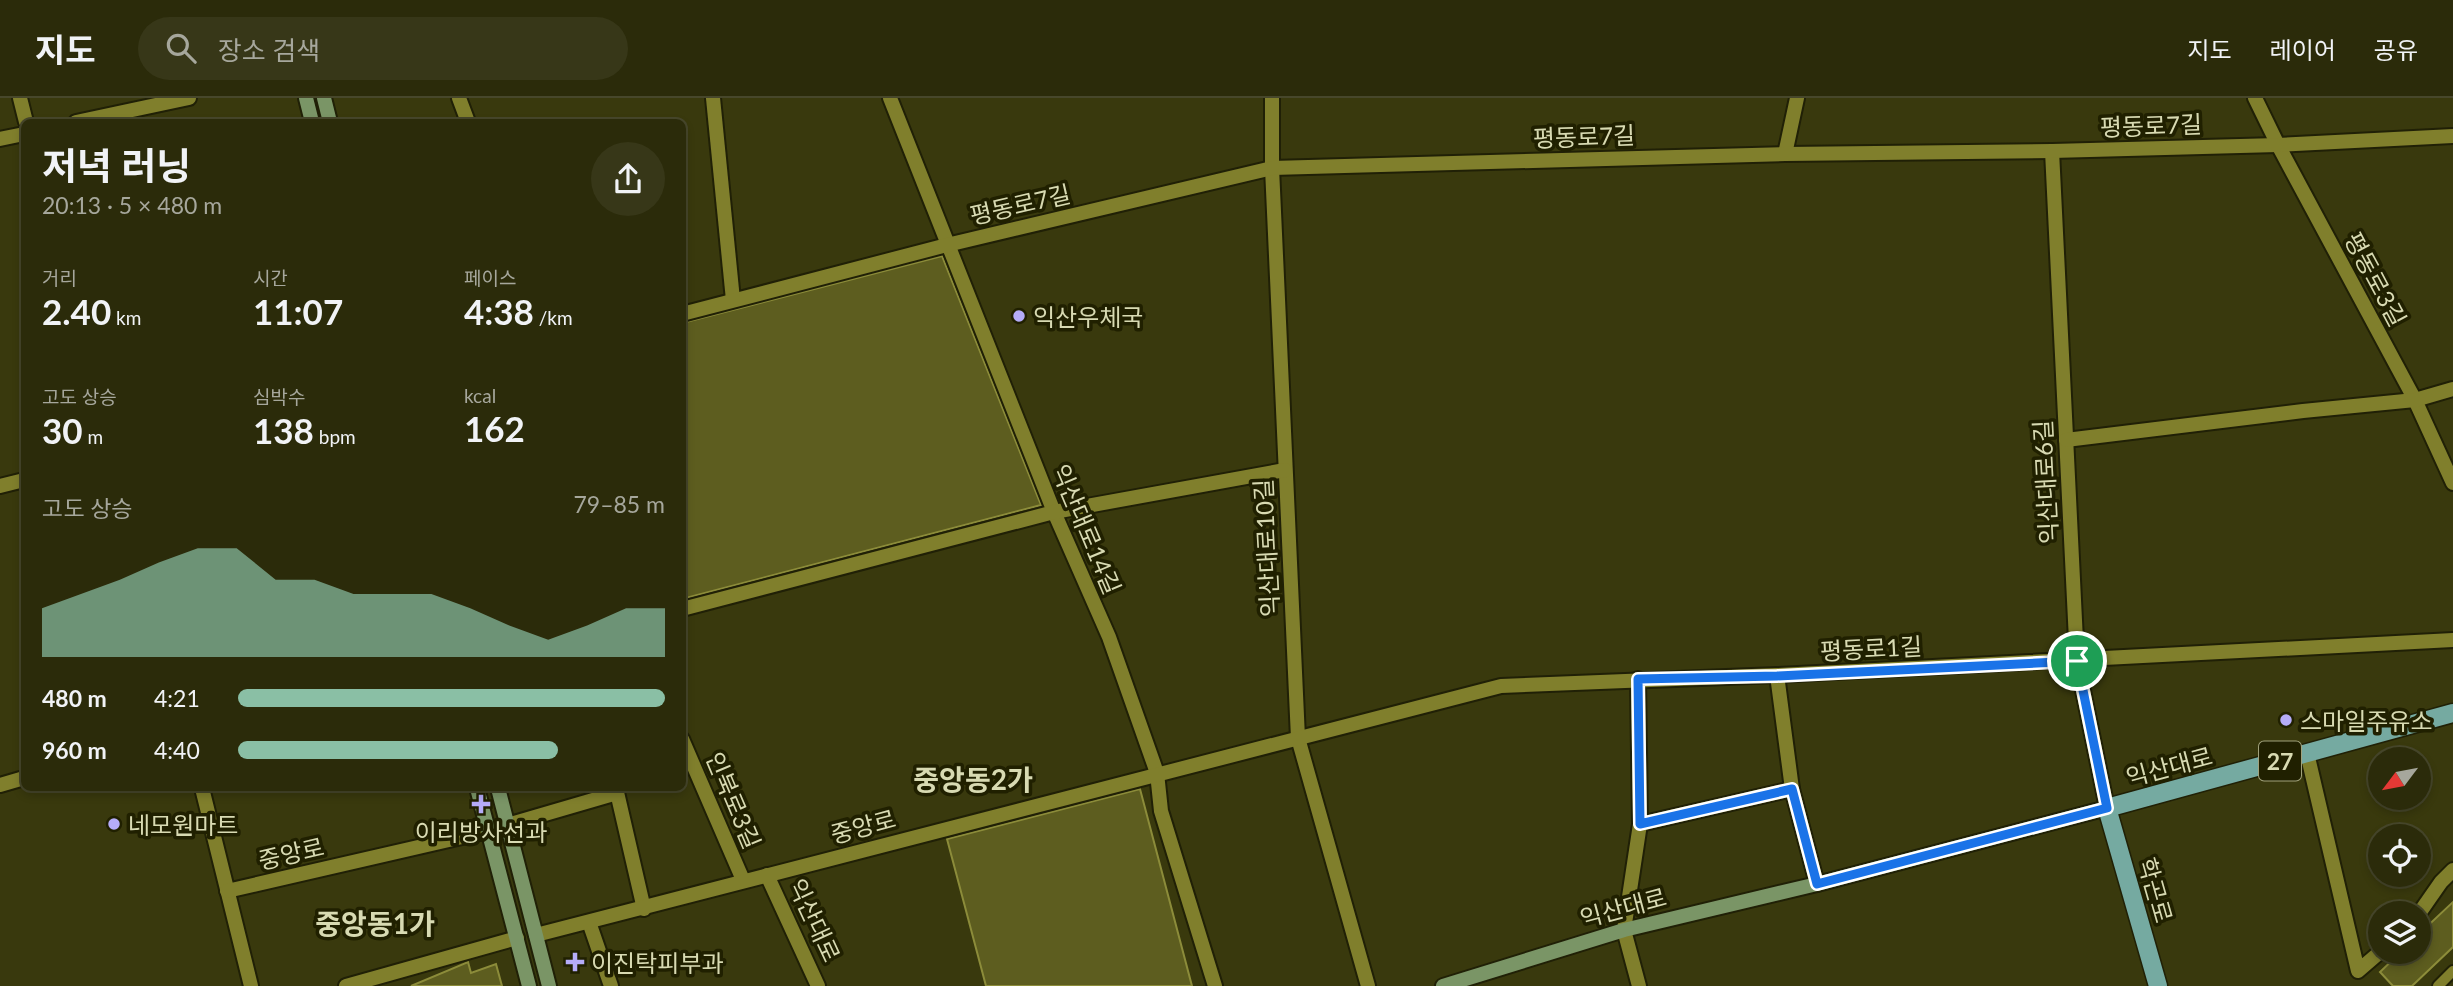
<!DOCTYPE html>
<html lang="ko">
<head>
<meta charset="utf-8">
<style>
	body { margin:0; font-family:Lato,"Noto Sans KR",sans-serif; background:#373718; color:#f1f3f6; height:100vh; display:flex; flex-direction:column; font-size:26px; white-space:nowrap }
	* { box-sizing:border-box; margin:0 }
	p { font-size:23px; color:#a6a79c }
	.icon { flex:none; width:38px; height:38px; fill:none; stroke:currentColor; stroke-width:2; stroke-linecap:round; stroke-linejoin:round }
	.map { position:relative; flex:1; overflow:hidden }
	.details { position:absolute; left:21px; top:21px; width:665px; height:672px; display:flex; flex-direction:column; background:#2b2b0a; border-radius:10px; box-shadow:0 4px 10px #0003,0 0 0 2px #47472b }
	.details>* { flex:none }
	.needle { width:46px; rotate:238deg }
	.controls { position:absolute; left:2368px; top:649px; display:grid; gap:14px }
	.controls a { display:grid; place-items:center; width:63px; height:63px; border-radius:50%; background:#2b2b0a; box-shadow:0 4px 10px #0003,0 0 0 2px #47472b; font-size:35px }
	.pin { position:absolute; display:grid; place-items:center; width:60px; height:60px; color:#fff; margin:-30px; border:4px solid #fff; border-radius:50%; box-shadow:0 2px 7px #0007 }
	.round { display:grid; place-items:center; flex:none; width:74px; height:74px; border-radius:37px; background:#373718 }
	.head { display:flex; align-items:center; justify-content:space-between; height:119px; padding:0 21px }
	h1 { font-size:38px; font-weight:700; line-height:52px }
	.figures { display:grid; grid-template-columns:repeat(3,1fr); gap:10px; height:119px; padding:7px 21px }
	.figures div { display:grid; align-content:center }
	.figures b { font-size:35px; font-weight:700 }
	.figures small { font-size:19px; font-weight:400 }
	.figures p { font-size:19px }
	.chart { height:196px; padding:14px 21px }
	.chart p { display:flex; justify-content:space-between }
	.chart svg { width:100%; height:126px; margin-top:7px; fill:#8abfa5; opacity:.7 }
	ul { padding:0 21px; list-style:none; font-size:23px }
	li { display:grid; grid-template-columns:112px 84px 1fr; align-items:center; height:52px }
	li i { height:18px; border-radius:9px; background:#8abfa5 }
	header { display:flex; align-items:center; gap:42px; box-sizing:border-box; height:98px; padding:0 35px; background:#2b2b0a; border-bottom:2px solid #47472b }
	header strong { font-size:33px }
	nav { display:flex; gap:38px; margin-inline-start:auto; font-size:24px }
	.search { width:490px; height:63px; background:#373718; display:flex; align-items:center; gap:18px; box-sizing:border-box; padding:0 24px; border-radius:38px; color:#a6a79c; font-size:26px }
	.map>svg:first-child { display:block }
	.building { fill:#5d5d1f; stroke:#8c8c3a; stroke-width:2 }
	.lines { fill:none; stroke-linecap:round; stroke-linejoin:round }
	.lane-casing { stroke:#202006; stroke-width:14 }
	.street-casing { stroke:#202006; stroke-width:18 }
	.secondary-casing { stroke:#202006; stroke-width:18 }
	.primary-casing { stroke:#202006; stroke-width:21 }
	.lane { stroke:#807f2c; stroke-width:10 }
	.street { stroke:#807f2c; stroke-width:14 }
	.secondary { stroke:#7a9566; stroke-width:14 }
	.primary { stroke:#75aaa1; stroke-width:18 }
	.route-casing { stroke:#fff; stroke-width:14 }
	.route { stroke:#1a73e8; stroke-width:9 }
	.poi-dot { fill:#b5acf8; stroke:#202000; stroke-width:2.5 }
	.labels { text-anchor:middle; dominant-baseline:central; stroke-width:7; stroke-linejoin:round; paint-order:stroke }
	.shield { fill:#202000; stroke:#a1a27d; stroke-width:2 }
	.shield-label { font-size:23px; font-weight:bold; fill:#d8dab2 }
	.street-label { font-size:24px; fill:#d8dab2; stroke:#202000 }
	.poi-label { font-size:24px; fill:#d8dab2; stroke:#202000; text-anchor:start }
	.quarter-label { font-size:28px; font-weight:bold; fill:#d8dab2; stroke:#202000 }
</style>
</head>
<body>
<header>
<strong>지도</strong>
<div class="search"><svg class="icon" aria-label="search" viewBox="0 0 24 24"><circle cx="10" cy="10" r="6"/><path d="M15 15l6 6"/></svg>장소 검색</div>
<nav><a>지도</a><a>레이어</a><a>공유</a></nav>
</header>
<div class="map">
<svg width="2453" height="888" viewBox="0 0 2453 888">
	<rect width="100%" height="100%" fill="#39390d"/>
	<g class="building">
		<polygon points="942,158 1041,407 682,501 682,225"/>
		<polygon points="1140,691 1192,888 986,888 947,741"/>
		<polygon points="2453,804 2453,849 2412,888 2393,888 2380,874 2401,854 2418,854 2418,837"/>
		<polygon points="468,864 471,875 496,866 502,888 411,888"/>
	</g>
	<g class="lines">
		<defs>
			<polyline id="lane" points="2438,888 2453,873"/>
			<g id="street">
				<polyline points="20,0 26,24"/>
				<polyline points="459,0 468,24"/>
				<polyline points="713,0 733,202"/>
				<polyline points="890,0 1054,414 1109,539 1157,675 1161,713 1215,888"/>
				<polyline points="1272,0 1272,70 1298,640 1368,888"/>
				<polyline points="2255,0 2278,47 2415,302 2453,385"/>
				<polyline points="76,24 189,0"/>
				<polyline points="0,41 24,36"/>
				<polyline points="2052,53 2077,563 2107,710"/>
				<polyline points="1785,56 1797,0"/>
				<polyline points="682,216 947,147 1272,70 1785,56 2052,53 2278,47 2453,38"/>
				<polyline points="2066,342 2303,313 2415,302 2453,291"/>
				<polyline points="0,388 24,382"/>
				<polyline points="682,511 1054,414 1285,372"/>
				<polyline points="1777,577 1792,691 1817,786"/>
				<polyline points="1638,581 1640,726 1624,832 1639,888"/>
				<polyline points="682,641 743,782"/>
				<polyline points="2307,655 2358,873 2380,854"/>
				<polyline points="0,687 24,680"/>
				<polyline points="202,690 251,888"/>
				<polyline points="616,690 644,811"/>
				<polyline points="1640,726 1792,691"/>
				<polyline points="507,727 617,695"/>
				<polyline points="767,777 818,888"/>
				<polyline points="227,793 488,733"/>
				<polyline points="2418,817 2441,784 2453,772"/>
				<polyline points="589,824 611,888"/>
				<polyline points="536,837 1501,588 1777,577 2453,542"/>
				<polyline points="346,888 517,840"/>
			</g>
			<g id="secondary">
				<polyline points="306,0 312,24"/>
				<polyline points="324,0 330,24"/>
				<polyline points="477,690 529,888"/>
				<polyline points="498,690 549,888"/>
				<polyline points="1443,888 1624,832 1817,786 2107,710"/>
			</g>
			<polyline id="primary" points="2158,888 2107,710 2453,615"/>
		</defs>
		<use href="#lane" class="lane-casing"/>
		<use href="#street" class="street-casing"/>
		<use href="#secondary" class="secondary-casing"/>
		<use href="#primary" class="primary-casing"/>
		<use href="#lane" class="lane"/>
		<use href="#street" class="street"/>
		<use href="#secondary" class="secondary"/>
		<use href="#primary" class="primary"/>
	</g>
	<g class="lines">
		<defs>
			<polygon id="route" points="2077,563 2107,710 1817,786 1792,691 1640,726 1638,581 1777,578"/>
		</defs>
		<use href="#route" class="route-casing"/>
		<use href="#route" class="route"/>
	</g>
	<g class="poi-dot">
		<circle cx="1019" cy="218" r="7"/>
		<circle cx="2286" cy="622" r="7"/>
		<path d="M477.5 695.5h7v7h7v7h-7v7h-7v-7h-7v-7h7z"/>
		<circle cx="114" cy="726" r="7"/>
		<path d="M571.5 853.5h7v7h7v7h-7v7h-7v-7h-7v-7h7z"/>
	</g>
	<g class="labels">
		<rect class="shield" x="2259" y="643.5" width="42" height="39" rx="5"/>
		<g class="shield-label">
			<text x="2280" y="663">27</text>
		</g>
		<g class="street-label">
			<text transform="translate(2151 27) rotate(-2)">평동로7길</text>
			<text transform="translate(1584 38) rotate(-2)">평동로7길</text>
			<text transform="translate(1020 106) rotate(-13)">평동로7길</text>
			<text transform="translate(2376 181) rotate(62)">평동로3길</text>
			<text transform="translate(2045 384) rotate(-93)">익산대로6길</text>
			<text transform="translate(1087 431) rotate(67)">익산대로14길</text>
			<text transform="translate(1266 450) rotate(-93)">익산대로10길</text>
			<text transform="translate(1871 550) rotate(-3)">평동로1길</text>
			<text transform="translate(2169 668) rotate(-15)">익산대로</text>
			<text transform="translate(734 702) rotate(67)">인북로3길</text>
			<text transform="translate(863 728) rotate(-15)">중앙로</text>
			<text transform="translate(291 755) rotate(-13)">중앙로</text>
			<text transform="translate(2156 792) rotate(74)">학곤로</text>
			<text transform="translate(1623 809) rotate(-15)">익산대로</text>
			<text transform="translate(815 822) rotate(65)">익산대로</text>
		</g>
		<g class="poi-label">
			<text x="1033" y="218">익산우체국</text>
			<text x="2300" y="622">스마일주유소</text>
			<text x="128" y="726">네모원마트</text>
			<text x="481" y="733" text-anchor="middle">이리방사선과</text>
			<text x="591" y="864">이진탁피부과</text>
		</g>
		<g class="quarter-label">
			<text x="973" y="681">중앙동2가</text>
			<text x="375" y="825">중앙동1가</text>
		</g>
	</g>
</svg>
<div class="controls">
<a><svg class="needle" viewBox="-14 -14 28 28"><path d="M0-13l5 13h-10z" fill="#e53935"/><path d="M0 13l5-13h-10z" fill="#a6a79c"/></svg></a>
<a><svg class="icon" aria-label="locate" viewBox="0 0 24 24"><circle cx="12" cy="12" r="6"/><path d="M12 2v4M12 18v4M2 12h4M18 12h4"/></svg></a>
<a><svg class="icon" aria-label="layers" viewBox="0 0 24 24"><path d="M12 4l9 5-9 5-9-5zM3 14l9 5 9-5"/></svg></a>
</div>
<div class="pin" style="left:2077px;top:563px;background:#1e9e55"><svg class="icon" aria-label="arrive" viewBox="0 0 24 24"><path d="M6 21V4h12l-3 4 3 4H6"/></svg></div>
<section class="details">
<div class="head"><div><h1>저녁 러닝</h1><p>20:13 · 5 × 480 m</p></div><a class="round"><svg class="icon" aria-label="share" viewBox="0 0 24 24"><path d="M12 15V3M7 8l5-5 5 5M5 13v7h14v-7"/></svg></a></div>
<div class="figures">
<div><p>거리</p><b>2.40<small> km</small></b></div>
<div><p>시간</p><b>11:07</b></div>
<div><p>페이스</p><b>4:38<small> /km</small></b></div>
</div>
<div class="figures">
<div><p>고도 상승</p><b>30<small> m</small></b></div>
<div><p>심박수</p><b>138<small> bpm</small></b></div>
<div><p>kcal</p><b>162</b></div>
</div>
<div class="chart"><p><span>고도 상승</span>79–85 m</p>
<svg viewBox="0 0 160 44" preserveAspectRatio="none"><path d="M0 44V27L10 22L20 17L30 11L40 6L50 6L60 17L70 17L80 22L90 22L100 22L110 27L120 33L130 38L140 33L150 27L160 27V44z"/></svg>
</div>
<ul>
<li><b>480 m</b>4:21<i style="width:100%"></i></li>
<li><b>960 m</b>4:40<i style="width:75%"></i></li>
</ul>
</section>
</div>
</body>
</html>
